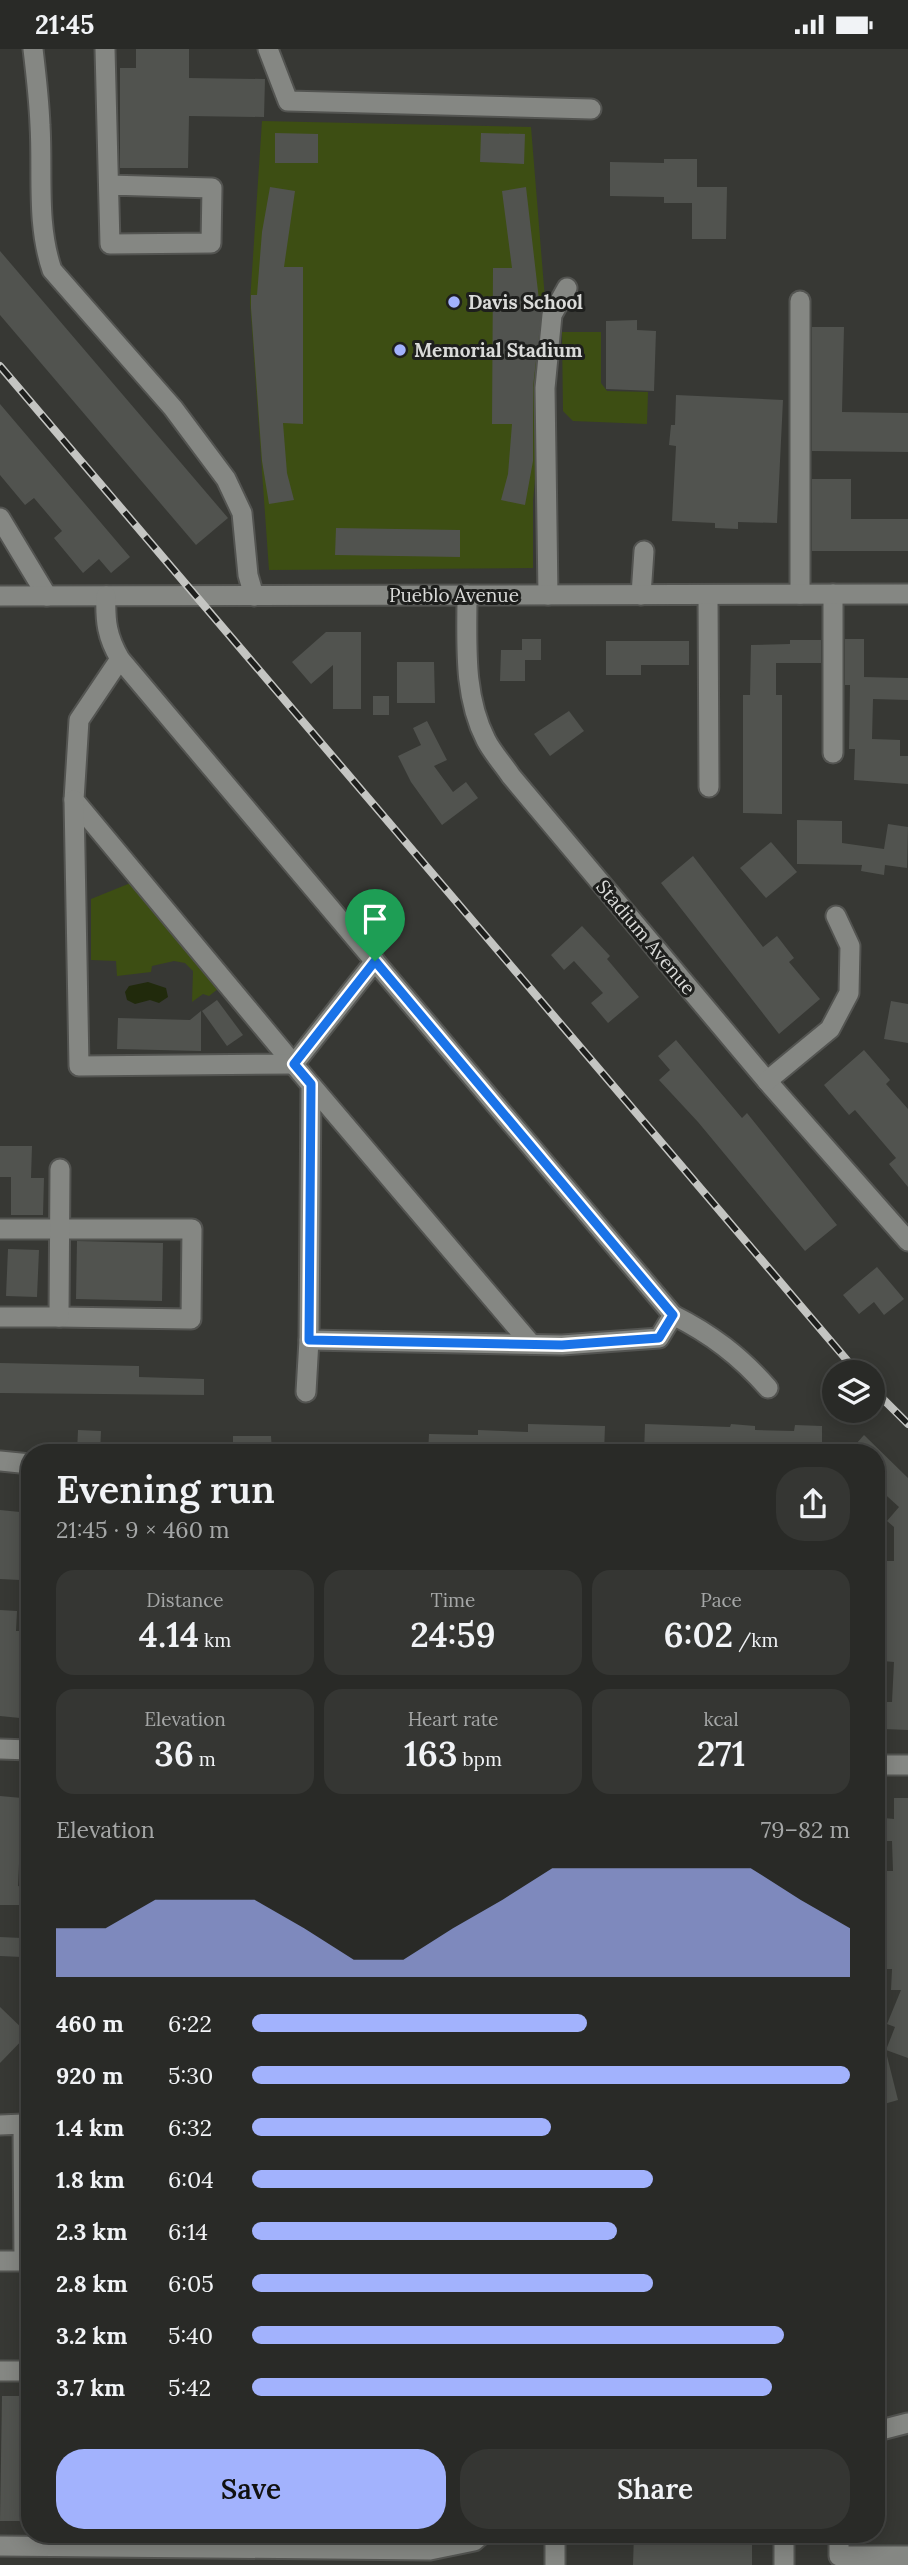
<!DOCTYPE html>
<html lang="en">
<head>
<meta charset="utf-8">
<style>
	body { margin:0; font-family:Lora,serif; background:#353633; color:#f1f3f6; height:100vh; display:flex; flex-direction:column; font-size:26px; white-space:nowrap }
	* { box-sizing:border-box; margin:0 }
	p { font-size:23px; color:#a5a7a7 }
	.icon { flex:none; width:38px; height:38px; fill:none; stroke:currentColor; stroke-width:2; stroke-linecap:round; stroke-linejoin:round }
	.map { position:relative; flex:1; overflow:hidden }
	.side { position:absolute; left:21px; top:1395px; width:864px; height:1099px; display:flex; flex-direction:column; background:#292a27; border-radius:28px; box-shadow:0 4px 18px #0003,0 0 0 2px #454644 }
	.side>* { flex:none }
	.controls { position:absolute; left:822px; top:1311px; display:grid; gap:14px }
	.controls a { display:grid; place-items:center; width:63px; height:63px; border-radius:50%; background:#292a27; box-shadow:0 4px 18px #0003,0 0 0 2px #454644; font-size:35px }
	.pin { position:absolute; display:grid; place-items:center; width:60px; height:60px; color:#fff; margin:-72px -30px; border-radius:50% 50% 50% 0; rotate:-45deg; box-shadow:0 0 7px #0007 }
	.pin .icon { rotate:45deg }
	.round { display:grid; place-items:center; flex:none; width:74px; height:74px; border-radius:28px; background:#353633 }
	.headline { display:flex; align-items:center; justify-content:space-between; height:119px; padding:0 35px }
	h1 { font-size:38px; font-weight:600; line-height:52px }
	.stats { display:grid; grid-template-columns:repeat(3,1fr); gap:10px; height:119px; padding:7px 35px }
	.stats div { display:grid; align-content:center; border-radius:18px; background:#353633; text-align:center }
	.stats b { font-size:35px; font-weight:600 }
	.stats small { font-size:19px; font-weight:400 }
	.stats p { font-size:19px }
	.chart { height:196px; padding:14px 35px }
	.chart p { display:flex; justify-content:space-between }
	.chart svg { width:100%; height:126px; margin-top:7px; fill:#a2b2fd; opacity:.7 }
	.cta { display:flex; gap:14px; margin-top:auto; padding:14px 35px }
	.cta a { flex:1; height:80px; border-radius:28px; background:#a2b2fd; color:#111; font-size:28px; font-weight:600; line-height:80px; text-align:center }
	.cta a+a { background:#353633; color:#f1f3f6 }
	ul { padding:0 35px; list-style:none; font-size:23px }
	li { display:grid; grid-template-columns:112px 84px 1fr; align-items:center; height:52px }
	li i { height:18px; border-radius:9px; background:#a2b2fd }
	.status { display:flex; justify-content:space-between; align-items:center; height:49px; padding:0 35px; background:#292a27; direction:ltr }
	.status svg { height:19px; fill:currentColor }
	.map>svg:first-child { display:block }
	.green { fill:#3d4e13 }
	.water { fill:#212a0c }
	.building { fill:#51534f }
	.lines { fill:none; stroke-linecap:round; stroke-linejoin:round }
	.minor-casing { stroke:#535451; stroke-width:23 }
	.minor { stroke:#858783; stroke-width:19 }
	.rail-casing { stroke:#c4c5c2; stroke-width:8 }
	.rail { stroke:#1e1f1d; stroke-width:5; stroke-dasharray:16; stroke-linecap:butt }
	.route-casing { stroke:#fff; stroke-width:14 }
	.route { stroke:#1a73e8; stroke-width:9 }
	.poi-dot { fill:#a2b2fd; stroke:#1e1f1d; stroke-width:2.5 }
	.labels { text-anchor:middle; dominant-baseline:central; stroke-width:6; stroke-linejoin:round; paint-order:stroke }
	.poi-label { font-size:19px; font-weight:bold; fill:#dadbd9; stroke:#1e1f1d; text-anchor:start }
	.street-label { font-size:19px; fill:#dadbd9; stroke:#1e1f1d }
</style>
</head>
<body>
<div class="status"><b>21:45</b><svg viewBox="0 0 49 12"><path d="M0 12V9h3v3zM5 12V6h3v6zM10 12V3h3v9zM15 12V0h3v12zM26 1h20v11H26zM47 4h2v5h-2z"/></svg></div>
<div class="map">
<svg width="908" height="2516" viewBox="0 0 908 2516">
	<rect width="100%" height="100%" fill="#373834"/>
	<g class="green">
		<polygon points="262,72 531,78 548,287 533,452 533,519 269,521 250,253"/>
		<polygon points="562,283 601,283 601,334 607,342 648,343 647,375 573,372 563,362"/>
		<polygon points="133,833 223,936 209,947 203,945 192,953 193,922 185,914 174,912 152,917 151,923 117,927 116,912 91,911 91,850"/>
	</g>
	<polygon class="water" points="148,933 166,939 168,948 159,954 150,951 135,955 127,951 125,943 129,937"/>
	<g class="building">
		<polygon points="136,0 189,0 189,29 265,30 264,68 189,67 188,119 120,119 120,19 136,19"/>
		<polygon points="275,84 318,85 318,114 275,114"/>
		<polygon points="481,84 525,85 524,115 480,113"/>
		<polygon points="664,110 697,110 697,138 727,138 726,190 692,190 692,154 664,154 664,148 610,147 610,113 664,114"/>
		<polygon points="270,138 295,142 284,218 303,218 303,375 283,374 287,424 294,451 269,455 262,412 251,259 251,246 257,246 262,183"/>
		<polygon points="526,138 539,251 543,251 533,338 533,412 525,456 501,451 508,425 512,375 492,375 493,219 512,219 502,142"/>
		<polygon points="0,202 228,469 196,496 0,266"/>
		<polygon points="637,271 637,281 656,282 654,342 606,340 606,272"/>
		<polygon points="812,278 844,278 842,363 908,364 908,403 812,402"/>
		<polygon points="676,346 783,351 777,474 738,473 738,480 715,479 715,474 672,472 676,397 669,396 671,376 675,376"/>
		<polygon points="0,355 130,508 111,524 99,510 83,524 54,489 62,482 34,449 25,456 0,426"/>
		<polygon points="812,430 851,430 851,470 908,470 908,502 812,502"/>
		<polygon points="336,479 460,481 460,508 335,506"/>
		<polygon points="326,583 361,583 361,660 333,660 333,616 311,635 292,613"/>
		<polygon points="522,590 541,590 541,611 525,611 525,632 500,632 501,601 522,601"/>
		<polygon points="845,590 864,590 864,628 908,629 908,651 873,650 872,690 900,691 900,707 908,707 908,735 854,731 855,700 849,700 850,636 845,636"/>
		<polygon points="790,591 821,591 821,614 776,614 776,646 782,646 782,765 743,764 743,646 750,646 751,596 790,595"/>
		<polygon points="606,592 689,592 689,616 641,616 641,626 606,626"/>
		<polygon points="397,613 434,613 435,654 397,654"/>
		<rect x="373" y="647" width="16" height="19"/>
		<polygon points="569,662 584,682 550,707 534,685"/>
		<polygon points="427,672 447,711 434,717 453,743 466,733 478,749 442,776 411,733 398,707 421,696 413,679"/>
		<polygon points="797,771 842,772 842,794 884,800 888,775 908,778 907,819 885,816 884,826 861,822 862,816 797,815"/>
		<polygon points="771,793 797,823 766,849 740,819"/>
		<polygon points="693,807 763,898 777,887 794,909 789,913 820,950 779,985 661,834"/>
		<polygon points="582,877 610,907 607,910 639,948 608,974 591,954 603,944 574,912 564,921 551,906"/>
		<polygon points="217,951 243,986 227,997 202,962"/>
		<polygon points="891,952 908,955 908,994 884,990"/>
		<polygon points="201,962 201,1002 117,1000 118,969 190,971"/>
		<polygon points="676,991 742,1069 747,1064 837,1176 805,1202 698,1073 659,1031 670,1021 658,1007"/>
		<polygon points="864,1001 890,1031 886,1035 908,1060 908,1138 889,1115 896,1109 855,1061 849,1066 824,1036"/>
		<polygon points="0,1097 32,1097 31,1129 44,1129 43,1166 11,1166 11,1128 0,1128"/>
		<polygon points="77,1192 163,1194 162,1252 76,1250"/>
		<polygon points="8,1200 39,1201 37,1248 6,1247"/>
		<polygon points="877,1218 904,1250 884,1266 874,1253 859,1265 843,1246"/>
		<polygon points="0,1314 139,1317 139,1328 204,1330 204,1346 0,1344"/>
		<polygon points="528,1375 605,1377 604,1404 428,1404 429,1385 478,1386 478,1381 528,1383"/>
		<polygon points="645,1375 730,1378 731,1375 755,1377 755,1381 794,1382 795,1376 822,1377 822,1404 644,1404"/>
		<polygon points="78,1381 101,1382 100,1404 77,1404"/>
		<polygon points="864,1386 908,1429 908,1681 884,1680 885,1653 892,1653 894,1613 883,1612 887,1562 884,1562 884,1512 894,1512 894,1478 887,1472 899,1458 877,1438 877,1404 848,1404"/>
		<polygon points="233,1387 271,1387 272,1404 233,1404"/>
		<polygon points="0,1461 30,1464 30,1482 20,1481 20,1531 0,1530"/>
		<polygon points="0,1561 17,1562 16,1582 21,1582 21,1611 23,1612 20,1669 0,1667"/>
		<polygon points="0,1747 22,1749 18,1837 23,1838 22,1856 0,1856"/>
		<polygon points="894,1749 908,1749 908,2009 886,2001 895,1978 887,1975 901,1941 891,1941 892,1920 882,1920 886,1843 884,1822 893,1822 892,1792 884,1792 884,1769 894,1770"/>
		<polygon points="0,1888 22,1889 22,1908 0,1907"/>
		<polygon points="0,1958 28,1985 0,2014"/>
		<polygon points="882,1987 898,2051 877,2057 877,1988"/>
		<polygon points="2,2347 30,2347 30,2472 0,2472"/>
		<polygon points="634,2485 752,2485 752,2516 633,2516"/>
	</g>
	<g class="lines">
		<defs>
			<g id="minor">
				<path d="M 33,0 C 36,25 39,50 40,76 C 43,124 36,174 52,221 L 173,359 L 226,430 L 242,464 L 248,526 L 254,547"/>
				<polyline points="105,0 110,195 211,194 212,139 109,136"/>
				<polyline points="268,0 288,52 591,60"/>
				<polyline points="800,252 800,545"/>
				<polyline points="0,469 47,547"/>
				<polyline points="833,545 833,704"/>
				<path d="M 467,546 C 467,595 463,646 486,691 C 492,703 503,715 511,727 L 767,1032 L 908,1192"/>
				<polyline points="548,546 545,339 552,266 567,239"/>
				<polyline points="641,546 644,502"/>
				<polyline points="708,546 709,738"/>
				<polyline points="0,547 908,545"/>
				<path d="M 106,547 C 105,572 107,588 120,610 L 673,1266 L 659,1289 L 562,1296 L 309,1291 L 311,1036 L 74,751 L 79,671 L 120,610"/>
				<polyline points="74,751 79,1017 294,1015 375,912"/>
				<polyline points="767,1032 830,980 849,944 850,897 836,867"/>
				<polyline points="311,1036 531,1295"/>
				<polyline points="0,1180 192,1180 191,1270 59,1268"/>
				<path d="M 673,1266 C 711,1285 740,1307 768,1339"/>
				<polyline points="0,1268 59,1268 60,1120"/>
				<polyline points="306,1343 309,1291"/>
				<polyline points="0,1412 30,1415"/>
				<polyline points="0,1700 30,1701"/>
				<polyline points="877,1716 908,1716"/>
				<polyline points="0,2076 23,2075 24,2212"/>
				<polyline points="0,2212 30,2212"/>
				<polyline points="0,2322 30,2322"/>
				<polyline points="877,2382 908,2374"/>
				<polyline points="839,2485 839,2507 908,2507"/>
				<polyline points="0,2497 430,2501 474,2492 482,2485"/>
				<polyline points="555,2516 555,2485"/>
				<polyline points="784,2516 784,2485"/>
			</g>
		</defs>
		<use href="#minor" class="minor-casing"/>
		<use href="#minor" class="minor"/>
		<defs>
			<g id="rail">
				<polyline points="0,317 857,1323"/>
				<polyline points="873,1340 908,1375"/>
			</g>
		</defs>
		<use href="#rail" class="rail-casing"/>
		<use href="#rail" class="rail"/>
	</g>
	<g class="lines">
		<defs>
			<polygon id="route" points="375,912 673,1266 659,1289 562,1296 309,1291 311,1035 294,1015"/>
		</defs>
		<use href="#route" class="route-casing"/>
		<use href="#route" class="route"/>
	</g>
	<g class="poi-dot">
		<circle cx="454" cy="253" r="7"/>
		<circle cx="400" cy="301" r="7"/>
	</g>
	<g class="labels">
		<g class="poi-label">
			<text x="468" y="253">Davis School</text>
			<text x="414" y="301">Memorial Stadium</text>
		</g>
		<g class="street-label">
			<text x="454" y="546">Pueblo Avenue</text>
			<text transform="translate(646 888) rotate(50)">Stadium Avenue</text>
		</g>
	</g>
</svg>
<div class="controls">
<a><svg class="icon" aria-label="layers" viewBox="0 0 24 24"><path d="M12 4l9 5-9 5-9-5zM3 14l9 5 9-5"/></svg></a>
</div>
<div class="pin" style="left:375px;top:912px;background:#1e9e55"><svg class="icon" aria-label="arrive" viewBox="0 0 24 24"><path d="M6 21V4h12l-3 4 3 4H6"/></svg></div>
<section class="side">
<div class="headline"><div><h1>Evening run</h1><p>21:45 · 9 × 460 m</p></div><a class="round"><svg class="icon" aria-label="share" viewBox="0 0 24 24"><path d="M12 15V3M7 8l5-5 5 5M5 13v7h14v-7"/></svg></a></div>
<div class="stats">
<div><p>Distance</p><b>4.14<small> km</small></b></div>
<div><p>Time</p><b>24:59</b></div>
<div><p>Pace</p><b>6:02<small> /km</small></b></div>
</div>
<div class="stats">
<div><p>Elevation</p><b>36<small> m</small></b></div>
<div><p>Heart rate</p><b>163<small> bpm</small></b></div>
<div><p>kcal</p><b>271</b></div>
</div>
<div class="chart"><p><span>Elevation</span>79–82 m</p>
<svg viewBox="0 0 160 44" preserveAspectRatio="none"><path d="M0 44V27L10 27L20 17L30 17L40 17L50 27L60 38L70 38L80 27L90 17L100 6L110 6L120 6L130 6L140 6L150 17L160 27V44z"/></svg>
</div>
<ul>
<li><b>460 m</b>6:22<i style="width:56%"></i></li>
<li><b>920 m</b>5:30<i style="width:100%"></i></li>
<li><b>1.4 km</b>6:32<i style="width:50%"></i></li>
<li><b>1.8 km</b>6:04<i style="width:67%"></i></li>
<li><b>2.3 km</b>6:14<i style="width:61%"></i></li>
<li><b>2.8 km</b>6:05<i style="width:67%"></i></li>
<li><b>3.2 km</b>5:40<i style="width:89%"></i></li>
<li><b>3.7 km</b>5:42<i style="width:87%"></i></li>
</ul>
<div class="cta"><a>Save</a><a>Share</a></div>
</section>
</div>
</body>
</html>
